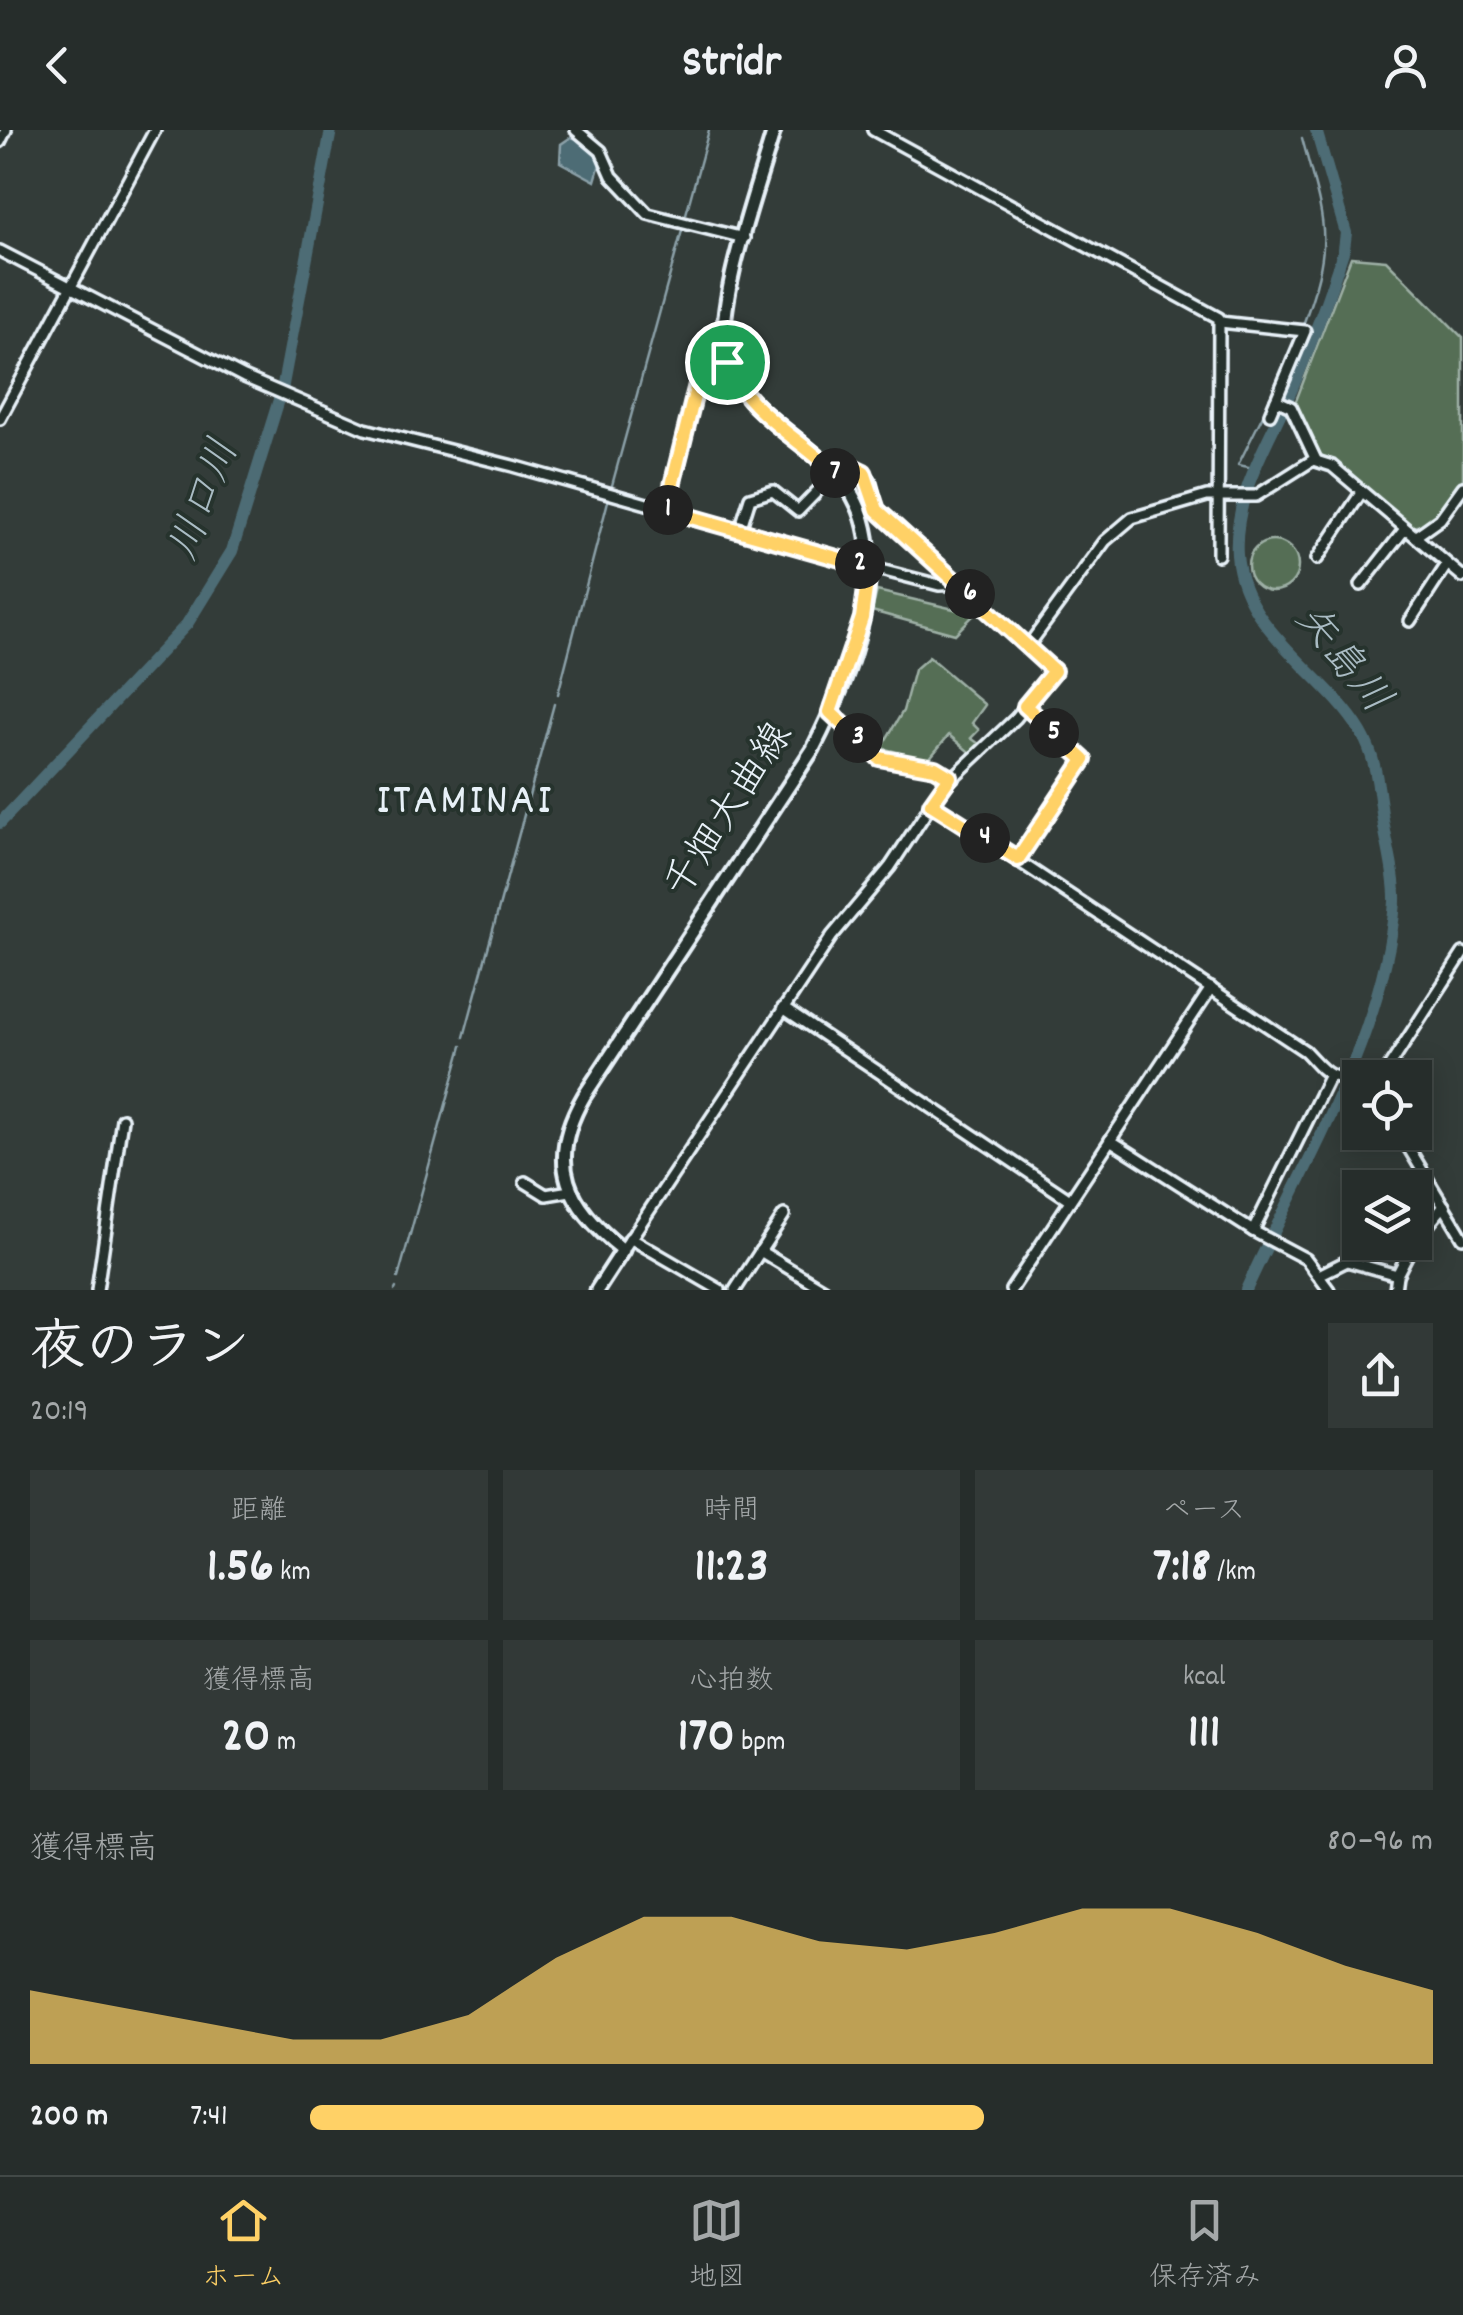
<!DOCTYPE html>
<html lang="ja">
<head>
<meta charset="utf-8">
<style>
	body { margin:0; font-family:Dekko,"Klee One",sans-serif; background:#323937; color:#f1f3f6; height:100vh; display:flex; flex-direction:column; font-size:38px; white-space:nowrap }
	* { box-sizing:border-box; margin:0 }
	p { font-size:32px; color:#a4a8a9 }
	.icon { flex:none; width:55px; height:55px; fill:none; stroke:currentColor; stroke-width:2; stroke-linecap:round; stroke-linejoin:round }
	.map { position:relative; height:1160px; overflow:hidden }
	.panel { display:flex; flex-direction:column; background:#262d2b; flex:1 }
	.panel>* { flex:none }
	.controls { position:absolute; left:1342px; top:930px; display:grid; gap:20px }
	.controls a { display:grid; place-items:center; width:90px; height:90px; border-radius:0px; background:#262d2b; box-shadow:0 5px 25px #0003,0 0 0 2px #424947; font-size:50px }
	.pin { position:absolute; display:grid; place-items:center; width:85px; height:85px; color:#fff; margin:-42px; border:5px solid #fff; border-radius:50%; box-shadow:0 2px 10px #0007 }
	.km { position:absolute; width:50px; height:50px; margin:-25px; border-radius:50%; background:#222; color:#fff; font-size:28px; line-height:50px; text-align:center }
	.round { display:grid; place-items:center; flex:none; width:105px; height:105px; border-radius:0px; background:#323937 }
	.overview { display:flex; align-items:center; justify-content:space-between; height:170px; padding:0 30px }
	h1 { font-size:55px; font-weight:700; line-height:75px }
	.figures { display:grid; grid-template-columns:repeat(3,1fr); gap:15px; height:170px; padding:10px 30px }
	.figures div { display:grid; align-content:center; border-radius:0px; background:#323937; text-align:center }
	.figures b { font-size:50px; font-weight:700 }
	.figures small { font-size:28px; font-weight:400 }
	.figures p { font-size:28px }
	.chart { height:280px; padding:20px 30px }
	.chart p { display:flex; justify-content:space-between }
	.chart svg { width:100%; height:180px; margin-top:10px; fill:#ffd166; opacity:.7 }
	ul { padding:0 30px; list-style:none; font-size:32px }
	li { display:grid; grid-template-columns:160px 120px 1fr; align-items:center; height:75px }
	li i { height:25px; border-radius:12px; background:#ffd166 }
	header { display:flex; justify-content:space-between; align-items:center; height:130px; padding:0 30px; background:#262d2b; font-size:45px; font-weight:700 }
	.tab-bar { display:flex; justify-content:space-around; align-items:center; height:140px; border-top:2px solid #424947; background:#262d2b; font-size:28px; color:#a4a8a9 }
	.tab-bar a { display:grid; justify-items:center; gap:5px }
	.tab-bar .active { color:#ffd166 }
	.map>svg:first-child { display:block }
	.green { fill:#556e55; stroke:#9eb0a6; stroke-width:2.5 }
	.water { fill:#4e6c75; stroke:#8ca1a9; stroke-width:2.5 }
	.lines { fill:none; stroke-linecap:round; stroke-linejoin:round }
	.stream { stroke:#8ca1a9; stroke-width:2.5 }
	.river { stroke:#4e6c75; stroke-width:12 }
	.minor-casing { stroke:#e8f1f8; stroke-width:16 }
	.major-casing { stroke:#e8f1f8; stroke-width:19 }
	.minor { stroke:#26332d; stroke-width:9 }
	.major { stroke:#26332d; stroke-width:11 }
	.route-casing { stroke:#fff; stroke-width:20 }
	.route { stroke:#ffd166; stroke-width:12 }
	.labels { text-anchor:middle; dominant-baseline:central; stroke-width:8; stroke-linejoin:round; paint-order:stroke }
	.street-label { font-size:40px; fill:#e8f1f8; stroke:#26332d }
	.water-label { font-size:42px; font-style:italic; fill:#aabcc4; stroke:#26332d }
	.quarter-label { font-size:45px; letter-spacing:2.5px; fill:#e8f1f8; stroke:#26332d }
</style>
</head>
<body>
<header><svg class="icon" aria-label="back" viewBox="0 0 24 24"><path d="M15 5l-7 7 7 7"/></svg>Stridr<svg class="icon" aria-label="person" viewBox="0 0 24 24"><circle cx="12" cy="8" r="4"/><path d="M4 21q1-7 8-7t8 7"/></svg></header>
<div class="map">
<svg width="1463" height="1160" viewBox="0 0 1463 1160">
	<rect width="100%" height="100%" fill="#333c39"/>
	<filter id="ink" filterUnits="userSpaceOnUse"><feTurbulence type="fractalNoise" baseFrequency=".01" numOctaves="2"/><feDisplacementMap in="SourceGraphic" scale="20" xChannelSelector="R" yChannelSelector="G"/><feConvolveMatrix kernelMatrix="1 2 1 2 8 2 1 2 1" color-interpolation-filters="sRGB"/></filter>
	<g filter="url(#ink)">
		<g class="green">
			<polygon points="1351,127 1386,130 1463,208 1463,349 1430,394 1410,397 1339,334 1316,324 1294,276"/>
			<circle cx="1273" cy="436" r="25"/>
			<polygon points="877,461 975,484 955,504 872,481"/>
			<polygon points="929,527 985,575 972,593 979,600 971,608 982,616 974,626 949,605 928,630 881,618 903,581 914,540"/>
		</g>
		<polygon class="water" points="571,7 584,11 602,27 595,51 560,32 561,14"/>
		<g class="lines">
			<g class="stream">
				<path d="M 1302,8 C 1325,94 1335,108 1303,195"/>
				<polyline points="686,84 709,0"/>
				<polyline points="1254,338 1238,335 1277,257"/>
				<polyline points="611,359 683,97"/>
				<polyline points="558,564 608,371"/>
				<polyline points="464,907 554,574"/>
				<polyline points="398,1148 462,916"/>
				<polyline points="395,1160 396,1158"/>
			</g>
			<g class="river">
				<polyline points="0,693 187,494 232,421 282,260 331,0"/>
				<path d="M 1246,1160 C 1300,1042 1385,904 1395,772 C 1396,746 1387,716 1383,690 C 1378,659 1377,629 1361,602 C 1325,542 1243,502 1237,425 C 1233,363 1271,309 1294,254 C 1313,210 1329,165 1344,119 L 1346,103 L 1316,0"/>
			</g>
			<defs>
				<g id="minor">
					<polyline points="576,0 601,21 612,46 648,84 744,108"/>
					<polyline points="873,0 1219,188 1218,425"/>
					<polyline points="0,12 6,0"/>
					<polyline points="0,121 244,247 365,299 513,336 869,437 939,455 960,454"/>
					<polyline points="1220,192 1305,201 1270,284"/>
					<polyline points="1276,270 1291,277 1316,330"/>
					<polyline points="0,289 155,0"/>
					<polyline points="667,380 702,234 709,223 724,215"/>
					<polyline points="1416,406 1440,389 1463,357"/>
					<polyline points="1317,429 1361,363"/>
					<polyline points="1361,455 1405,399"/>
					<polyline points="1410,491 1446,436"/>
					<polyline points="1028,516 1105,411 1132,388 1207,366 1256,366 1313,330 1332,336 1463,447"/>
					<polyline points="830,582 879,628 935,638 950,647"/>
					<path d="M 931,673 L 1305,921 C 1328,945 1325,947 1360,950"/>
					<polyline points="1018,729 1084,630 1025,577"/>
					<polyline points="783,878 1070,1070"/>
					<polyline points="1382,948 1463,823"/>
					<polyline points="1399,1002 1463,1108"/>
					<polyline points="1110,1010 1253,1101 1306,1129 1329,1160"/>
					<polyline points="525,1052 546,1065 570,1061"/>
					<polyline points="1253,1101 1329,947"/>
					<polyline points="630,1108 720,1160"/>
					<polyline points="1415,1111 1444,1076"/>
					<polyline points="623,1120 832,806 890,737 942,658 1016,588 1054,541 877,379 870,350 858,338 835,343 798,381 773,361 750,368 740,400"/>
					<polyline points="760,1121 825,1160"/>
					<polyline points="1319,1145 1347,1131 1397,1145"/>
					<polyline points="97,1160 122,989"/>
					<polyline points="735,1160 784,1085"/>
					<polyline points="1011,1160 1211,858"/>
					<polyline points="1395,1160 1397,1145 1414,1112"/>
				</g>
				<path id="major" d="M 597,1160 L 623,1120 C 567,1076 545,1033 584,966 L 813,619 C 847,553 894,437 853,366 C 840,344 820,329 800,312 C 772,289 737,267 726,229 C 713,177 759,54 774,0"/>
			</defs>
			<use href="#minor" class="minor-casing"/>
			<use href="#major" class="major-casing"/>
			<use href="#minor" class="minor"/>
			<use href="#major" class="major"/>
		</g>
	</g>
	<g class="lines" filter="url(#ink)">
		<defs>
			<path id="route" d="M 724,215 C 731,275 796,304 835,343 L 851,336 L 864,342 L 877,380 L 1054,541 L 1025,576 L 1084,630 L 1018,729 L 931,674 L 950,647 L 935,638 L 879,628 L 830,582 L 862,488 L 869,437 L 666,380 L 702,234 L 709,223 Z"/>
		</defs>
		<use href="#route" class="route-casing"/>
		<use href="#route" class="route"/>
	</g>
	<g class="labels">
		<g class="street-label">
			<text transform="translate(731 682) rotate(-57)">千畑大曲線</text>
		</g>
		<g class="water-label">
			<text transform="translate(207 371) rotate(-69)">川口川</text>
			<text transform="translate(1340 531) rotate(51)">矢島川</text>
		</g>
		<g class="quarter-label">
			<text x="465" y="673">ITAMINAI</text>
		</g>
	</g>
</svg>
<div class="controls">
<a><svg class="icon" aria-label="locate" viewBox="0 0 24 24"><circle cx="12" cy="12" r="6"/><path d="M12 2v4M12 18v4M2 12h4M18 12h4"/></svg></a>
<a><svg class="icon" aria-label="layers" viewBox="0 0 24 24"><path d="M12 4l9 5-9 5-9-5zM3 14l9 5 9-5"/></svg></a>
</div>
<div class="pin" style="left:727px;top:232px;background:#1e9e55"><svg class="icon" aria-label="arrive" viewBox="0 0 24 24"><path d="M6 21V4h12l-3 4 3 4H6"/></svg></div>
<b class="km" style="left:668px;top:380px">1</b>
<b class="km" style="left:860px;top:434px">2</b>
<b class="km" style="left:858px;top:608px">3</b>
<b class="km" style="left:985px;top:708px">4</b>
<b class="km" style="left:1054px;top:603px">5</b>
<b class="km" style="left:970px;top:464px">6</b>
<b class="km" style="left:835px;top:343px">7</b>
</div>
<section class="panel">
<div class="overview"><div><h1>夜のラン</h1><p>20:19</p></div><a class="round"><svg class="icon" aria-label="share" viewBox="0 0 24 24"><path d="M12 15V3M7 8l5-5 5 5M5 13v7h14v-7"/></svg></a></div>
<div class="figures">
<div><p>距離</p><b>1.56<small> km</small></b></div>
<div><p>時間</p><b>11:23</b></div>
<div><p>ペース</p><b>7:18<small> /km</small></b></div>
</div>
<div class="figures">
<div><p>獲得標高</p><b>20<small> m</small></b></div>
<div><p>心拍数</p><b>170<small> bpm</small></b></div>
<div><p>kcal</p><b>111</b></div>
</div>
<div class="chart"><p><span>獲得標高</span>80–96 m</p>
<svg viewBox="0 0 160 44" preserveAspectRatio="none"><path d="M0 44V26L10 30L20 34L30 38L40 38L50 32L60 18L70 8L80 8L90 14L100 16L110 12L120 6L130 6L140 12L150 20L160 26V44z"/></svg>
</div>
<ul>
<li><b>200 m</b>7:41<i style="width:60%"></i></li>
</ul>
</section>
<nav class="tab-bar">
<a class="active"><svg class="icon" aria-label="home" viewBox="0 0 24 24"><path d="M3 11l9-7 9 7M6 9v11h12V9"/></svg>ホーム</a>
<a><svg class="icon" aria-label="map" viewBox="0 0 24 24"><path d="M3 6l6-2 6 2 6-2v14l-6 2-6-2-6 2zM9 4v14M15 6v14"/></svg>地図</a>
<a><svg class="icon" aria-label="saved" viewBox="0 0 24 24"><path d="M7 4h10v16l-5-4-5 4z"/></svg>保存済み</a>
</nav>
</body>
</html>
